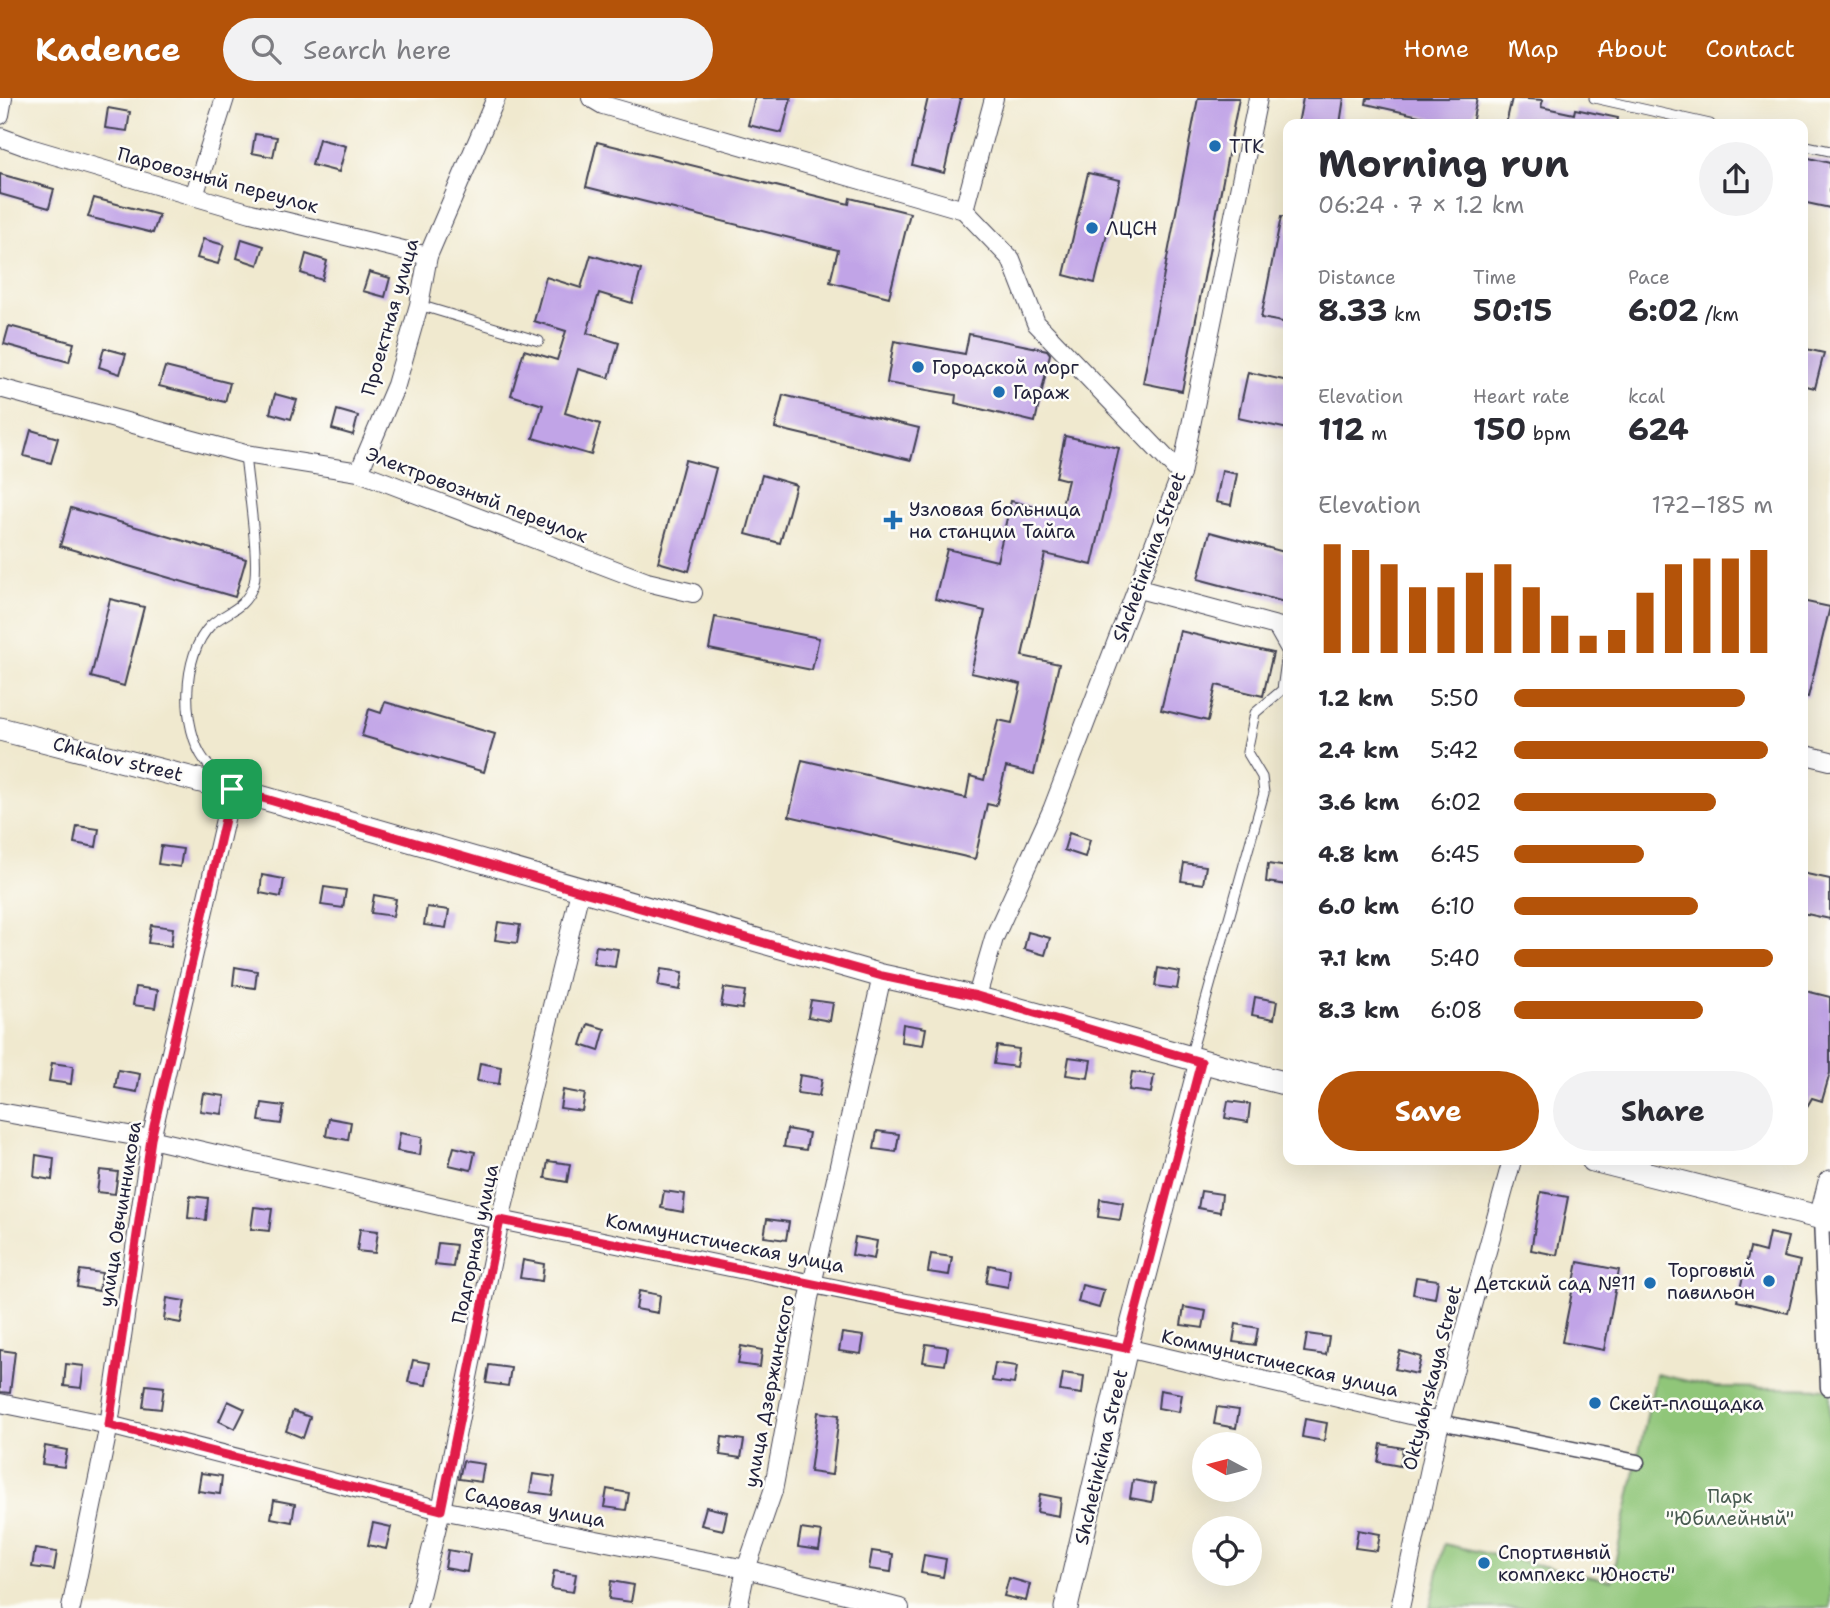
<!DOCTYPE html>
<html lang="en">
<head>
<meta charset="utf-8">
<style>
	body { margin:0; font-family:"Shantell Sans",sans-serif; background:#f2f2f3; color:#2b2b33; height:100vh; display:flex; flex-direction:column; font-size:26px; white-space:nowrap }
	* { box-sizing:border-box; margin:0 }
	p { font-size:23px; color:#7c7c81 }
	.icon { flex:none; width:38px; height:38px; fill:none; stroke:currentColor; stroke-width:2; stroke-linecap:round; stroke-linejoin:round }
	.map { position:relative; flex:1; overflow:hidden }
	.panel { position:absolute; left:1283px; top:21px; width:525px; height:1046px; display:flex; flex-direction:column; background:#fff; border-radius:14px; box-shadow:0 7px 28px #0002 }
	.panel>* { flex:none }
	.needle { width:46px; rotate:277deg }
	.controls { position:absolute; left:1192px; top:1334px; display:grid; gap:14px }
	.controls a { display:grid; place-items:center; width:70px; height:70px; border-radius:50%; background:#fff; box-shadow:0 7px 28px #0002; font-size:35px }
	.pin { position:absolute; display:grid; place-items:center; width:60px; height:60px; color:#fff; margin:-30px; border-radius:14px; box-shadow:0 4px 10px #0006 }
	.round { display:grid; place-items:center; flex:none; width:74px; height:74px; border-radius:37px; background:#f2f2f3 }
	.overview { display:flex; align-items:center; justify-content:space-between; height:119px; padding:0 35px }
	h1 { font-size:38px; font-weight:700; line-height:52px }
	.figures { display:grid; grid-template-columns:repeat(3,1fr); gap:10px; height:119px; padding:7px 35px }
	.figures div { display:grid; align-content:center }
	.figures b { font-size:30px; font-weight:700 }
	.figures small { font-size:19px; font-weight:400 }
	.figures p { font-size:19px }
	.chart { height:196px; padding:14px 35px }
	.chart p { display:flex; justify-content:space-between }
	.chart svg { width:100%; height:126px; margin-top:7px; stroke:#b45309; stroke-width:6 }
	.cta { display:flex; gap:14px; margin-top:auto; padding:14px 35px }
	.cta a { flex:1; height:80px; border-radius:42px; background:#b45309; color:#fff; font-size:28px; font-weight:700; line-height:80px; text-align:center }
	.cta a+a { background:#f2f2f3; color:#2b2b33 }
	ul { padding:0 35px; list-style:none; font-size:23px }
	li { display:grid; grid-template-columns:112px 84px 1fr; align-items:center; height:52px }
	li i { height:18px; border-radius:9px; background:#b45309 }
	header { display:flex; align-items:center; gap:42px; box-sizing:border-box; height:98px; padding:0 35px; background:#b45309; color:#fff }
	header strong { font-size:33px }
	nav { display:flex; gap:38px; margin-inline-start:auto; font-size:24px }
	.search { width:490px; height:63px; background:#f2f2f3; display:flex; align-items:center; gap:18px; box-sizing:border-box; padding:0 24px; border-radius:38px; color:#7c7c81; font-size:26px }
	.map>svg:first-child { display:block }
	.green { fill:#90c679; stroke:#59745a; stroke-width:2 }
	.building { fill:#c1a4e7 }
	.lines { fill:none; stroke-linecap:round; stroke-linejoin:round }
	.service-casing { stroke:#414051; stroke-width:11 }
	.pedestrian-casing { stroke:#414051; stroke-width:17 }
	.minor-casing { stroke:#414051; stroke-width:20 }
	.tertiary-casing { stroke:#414051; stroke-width:25 }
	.service { stroke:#fff; stroke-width:9 }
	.pedestrian { stroke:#fff; stroke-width:14 }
	.minor { stroke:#fff; stroke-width:18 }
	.tertiary { stroke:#fff; stroke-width:23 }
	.route-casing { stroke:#fff; stroke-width:14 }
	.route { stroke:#e11d48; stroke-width:9 }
	.poi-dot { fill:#1f6fb2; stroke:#fdfcf7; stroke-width:2.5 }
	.labels { text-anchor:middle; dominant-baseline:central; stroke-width:5; stroke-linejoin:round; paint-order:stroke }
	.poi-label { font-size:19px; fill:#22223b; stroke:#fdfcf7; text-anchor:start }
	.street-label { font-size:19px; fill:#22223b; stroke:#fdfcf7 }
	.park-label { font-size:19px; fill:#485b51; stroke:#fdfcf7 }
</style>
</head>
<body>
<header>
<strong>Kadence</strong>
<div class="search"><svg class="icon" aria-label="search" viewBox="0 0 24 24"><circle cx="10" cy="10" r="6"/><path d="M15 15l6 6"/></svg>Search here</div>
<nav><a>Home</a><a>Map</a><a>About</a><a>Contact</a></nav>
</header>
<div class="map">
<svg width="1830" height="1510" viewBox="0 0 1830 1510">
	<rect width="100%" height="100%" fill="#fdfcf7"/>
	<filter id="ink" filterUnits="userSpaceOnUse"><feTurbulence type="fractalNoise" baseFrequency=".0143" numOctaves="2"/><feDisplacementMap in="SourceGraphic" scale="14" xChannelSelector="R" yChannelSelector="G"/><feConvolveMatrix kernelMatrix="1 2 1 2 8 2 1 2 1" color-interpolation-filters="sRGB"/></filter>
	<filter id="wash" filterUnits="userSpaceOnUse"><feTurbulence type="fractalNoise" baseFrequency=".00686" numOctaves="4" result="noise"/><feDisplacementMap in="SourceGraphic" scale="28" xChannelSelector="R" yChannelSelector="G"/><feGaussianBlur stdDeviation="1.57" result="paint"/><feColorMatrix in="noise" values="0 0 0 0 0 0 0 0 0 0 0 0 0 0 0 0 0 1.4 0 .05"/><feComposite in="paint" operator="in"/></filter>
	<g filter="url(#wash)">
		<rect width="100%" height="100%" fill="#f0e9cf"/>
		<polygon class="green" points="1656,1276 1715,1289 1830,1291 1830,1510 1430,1510 1444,1446 1611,1483"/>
		<g id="blocks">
			<g class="building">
				<polygon points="755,0 791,0 782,35 748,27"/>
				<polygon points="928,0 961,0 944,75 912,67"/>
				<polygon points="1198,0 1239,0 1182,293 1143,285"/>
				<polygon points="1303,0 1344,0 1340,26 1298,26"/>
				<polygon points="1367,0 1477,0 1472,26 1455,26 1366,6"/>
				<polygon points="1512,0 1543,2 1541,9 1574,16 1575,11 1618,20 1617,26 1506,26"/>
				<polygon points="108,10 130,14 127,33 105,30"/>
				<polygon points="255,36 277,39 273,59 252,55"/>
				<polygon points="319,41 346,48 339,74 312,67"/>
				<polygon points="597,44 849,106 850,100 910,115 889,199 830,184 838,152 586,89"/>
				<polygon points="1805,59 1830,65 1830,110 1802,104"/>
				<polygon points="1088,75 1120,82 1095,185 1064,177"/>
				<polygon points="0,76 54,91 49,110 0,96"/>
				<polygon points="94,100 159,117 153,135 88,119"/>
				<polygon points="1281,119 1288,119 1288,225 1261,220"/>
				<polygon points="203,141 224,147 218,166 197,160"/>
				<polygon points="242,141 264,148 258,167 237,160"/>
				<polygon points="306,156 327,163 322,182 301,175"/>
				<polygon points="591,157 641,172 632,205 599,195 587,235 619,245 609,280 578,271 565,315 600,326 591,357 533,340 543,307 511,297 524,252 557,262 566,233 534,223 546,179 581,190"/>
				<polygon points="369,174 390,180 385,199 363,193"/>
				<polygon points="9,228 74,245 69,264 4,246"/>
				<polygon points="969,236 1047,252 1050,256 1035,324 955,305 956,297 887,285 894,243 965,256"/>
				<polygon points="104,250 126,256 120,276 99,269"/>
				<polygon points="1802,250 1824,255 1815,290 1802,287"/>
				<polygon points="165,269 230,285 225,304 159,288"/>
				<polygon points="1248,274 1288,283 1288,331 1238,320"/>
				<polygon points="275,296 297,302 291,321 270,315"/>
				<polygon points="783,297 919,330 911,362 775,330"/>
				<polygon points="337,312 358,318 353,337 332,331"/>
				<polygon points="31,332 58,340 51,365 24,358"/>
				<polygon points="1065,338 1119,350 1092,467 1045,456 1022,558 1059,566 1034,676 1006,669 996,708 987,706 975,761 789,718 802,662 966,700 970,678 984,682 998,622 1012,625 1021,586 971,575 985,513 935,501 947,451 997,463 1011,403 1060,415 1068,382 1056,379"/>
				<polygon points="685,362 716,370 689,473 658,464"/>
				<polygon points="1222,373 1237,376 1231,407 1216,404"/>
				<polygon points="762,377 796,387 780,445 746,436"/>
				<polygon points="71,410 246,461 235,499 60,448"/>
				<polygon points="1210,434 1288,455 1288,505 1198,481"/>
				<polygon points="110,501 144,509 124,588 91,579"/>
				<polygon points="1802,503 1830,509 1808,599 1802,598"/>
				<polygon points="715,519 819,540 812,572 709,551"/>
				<polygon points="1180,533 1273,555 1263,598 1216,587 1208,623 1161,612"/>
				<polygon points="385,604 495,636 484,674 362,638 369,611 381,615"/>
				<polygon points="77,728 99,731 96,749 74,745"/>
				<polygon points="1069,735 1090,742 1085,759 1064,752"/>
				<polygon points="161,748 183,751 180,769 158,766"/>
				<polygon points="1184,765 1206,768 1203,786 1181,783"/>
				<polygon points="1268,766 1288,769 1288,787 1266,784"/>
				<polygon points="1802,775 1830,781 1830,821 1802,815"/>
				<polygon points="262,777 284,781 281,799 260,795"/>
				<polygon points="324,789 346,792 343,810 321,807"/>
				<polygon points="374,797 396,801 393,818 371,815"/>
				<polygon points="427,809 449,812 446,830 424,827"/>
				<polygon points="498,824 520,827 517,845 495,842"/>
				<polygon points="151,827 173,830 171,848 148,845"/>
				<polygon points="1028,834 1050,840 1045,857 1024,851"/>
				<polygon points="596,848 618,851 615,869 593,866"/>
				<polygon points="235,869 257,873 255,890 233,887"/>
				<polygon points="1158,870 1180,874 1177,891 1155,888"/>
				<polygon points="661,871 683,874 680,892 658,888"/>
				<polygon points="136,889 158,892 155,910 133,907"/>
				<polygon points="724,890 745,893 742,911 721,908"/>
				<polygon points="1802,892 1830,899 1830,975 1822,1003 1812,1000 1802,1017"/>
				<polygon points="1255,899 1277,903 1274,921 1252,917"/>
				<polygon points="811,902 833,905 830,923 808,919"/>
				<polygon points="588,926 605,931 599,953 581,947"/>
				<polygon points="903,926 926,930 923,947 901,944"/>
				<polygon points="997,948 1019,951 1016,969 994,966"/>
				<polygon points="1069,959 1091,962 1088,980 1066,977"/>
				<polygon points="52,965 73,968 71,986 49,983"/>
				<polygon points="480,965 501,969 499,986 477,983"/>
				<polygon points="118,972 140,976 137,994 115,990"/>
				<polygon points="1132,974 1154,977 1151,995 1129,992"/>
				<polygon points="800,977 822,981 819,998 797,995"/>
				<polygon points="563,992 585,996 582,1013 560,1010"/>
				<polygon points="203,995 225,998 222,1016 200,1013"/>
				<polygon points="1228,1003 1250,1006 1248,1024 1225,1020"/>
				<polygon points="262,1005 284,1008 281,1026 259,1023"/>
				<polygon points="329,1020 351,1024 348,1042 326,1038"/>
				<polygon points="787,1031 809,1035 806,1052 784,1049"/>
				<polygon points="877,1033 899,1036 896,1054 874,1051"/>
				<polygon points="400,1035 422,1039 420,1057 397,1053"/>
				<polygon points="454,1049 475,1054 471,1072 449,1067"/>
				<polygon points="36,1057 54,1060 52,1082 34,1079"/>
				<polygon points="548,1063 570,1066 567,1084 545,1080"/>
				<polygon points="100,1072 118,1074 115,1096 97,1094"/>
				<polygon points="664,1093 685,1096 683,1114 661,1110"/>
				<polygon points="1201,1093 1222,1096 1220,1114 1198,1110"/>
				<polygon points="1541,1094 1568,1099 1557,1157 1531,1152"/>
				<polygon points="190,1098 208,1100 206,1122 188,1120"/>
				<polygon points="1100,1101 1123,1105 1120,1122 1098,1119"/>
				<polygon points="254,1109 272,1111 269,1133 251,1131"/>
				<polygon points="767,1121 789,1124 786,1142 764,1139"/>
				<polygon points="360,1131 378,1133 375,1155 357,1153"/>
				<polygon points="1769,1135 1788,1139 1783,1159 1800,1163 1788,1215 1737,1203 1750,1150 1765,1154"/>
				<polygon points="855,1139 877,1143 874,1161 852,1157"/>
				<polygon points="438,1145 456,1147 453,1169 435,1167"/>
				<polygon points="931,1156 952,1159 949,1177 928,1174"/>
				<polygon points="523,1162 544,1166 542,1183 520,1180"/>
				<polygon points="1578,1164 1619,1172 1604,1252 1562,1244"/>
				<polygon points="989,1167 1010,1171 1008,1189 986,1185"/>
				<polygon points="80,1172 102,1175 99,1193 77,1189"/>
				<polygon points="1416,1179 1438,1182 1435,1200 1413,1196"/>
				<polygon points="1082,1187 1104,1192 1099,1210 1078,1204"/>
				<polygon points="639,1193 660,1197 658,1215 636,1211"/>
				<polygon points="167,1200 185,1203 181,1225 164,1222"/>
				<polygon points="1184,1209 1206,1213 1203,1230 1181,1227"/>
				<polygon points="1236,1226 1258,1230 1255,1247 1233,1244"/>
				<polygon points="842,1235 864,1238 861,1256 839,1253"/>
				<polygon points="1307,1236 1329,1239 1326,1257 1304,1254"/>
				<polygon points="926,1246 948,1249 945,1267 923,1264"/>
				<polygon points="741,1248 762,1252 760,1269 738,1266"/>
				<polygon points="0,1252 15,1254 10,1295 0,1294"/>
				<polygon points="1400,1253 1421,1259 1417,1276 1395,1271"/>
				<polygon points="413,1262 430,1265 426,1287 408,1284"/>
				<polygon points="995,1265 1017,1268 1014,1286 992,1283"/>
				<polygon points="66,1266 84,1268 81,1290 64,1288"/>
				<polygon points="489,1267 511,1270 508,1288 486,1285"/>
				<polygon points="1063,1275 1084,1278 1082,1296 1060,1293"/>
				<polygon points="146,1287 164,1289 161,1311 143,1309"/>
				<polygon points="1160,1292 1182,1296 1179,1314 1158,1310"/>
				<polygon points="228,1303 245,1311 235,1331 219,1323"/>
				<polygon points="1217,1309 1239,1312 1236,1330 1214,1326"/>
				<polygon points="293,1313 310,1319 303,1340 286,1333"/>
				<polygon points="818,1314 839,1317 832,1377 810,1374"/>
				<polygon points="1305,1321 1327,1325 1324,1343 1302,1339"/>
				<polygon points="722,1339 744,1342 741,1360 720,1357"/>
				<polygon points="1381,1346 1403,1350 1400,1368 1378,1364"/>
				<polygon points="45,1348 67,1352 64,1369 42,1366"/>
				<polygon points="463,1363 484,1366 481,1384 459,1381"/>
				<polygon points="201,1375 222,1378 220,1396 198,1393"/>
				<polygon points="533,1376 555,1379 552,1397 530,1394"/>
				<polygon points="1133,1382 1155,1386 1152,1404 1130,1400"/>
				<polygon points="607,1391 629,1395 626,1412 604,1409"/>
				<polygon points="1040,1396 1061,1400 1059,1418 1037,1414"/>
				<polygon points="274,1402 295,1406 292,1424 271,1420"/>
				<polygon points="706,1409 727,1414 723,1432 701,1427"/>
				<polygon points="373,1425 391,1429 386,1451 368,1447"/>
				<polygon points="801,1431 822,1434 819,1452 798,1449"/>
				<polygon points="1358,1432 1380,1436 1377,1453 1355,1450"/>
				<polygon points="35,1451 57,1454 54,1472 32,1469"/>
				<polygon points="448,1452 470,1456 467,1474 445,1470"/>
				<polygon points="872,1453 893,1456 891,1474 869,1471"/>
				<polygon points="924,1457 946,1461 943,1479 921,1475"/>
				<polygon points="554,1473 576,1476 573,1494 551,1491"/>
				<polygon points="1009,1480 1030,1486 1026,1503 1004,1498"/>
				<polygon points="611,1483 634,1487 631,1504 609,1501"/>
			</g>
		</g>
	</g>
	<g filter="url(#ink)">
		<use href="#blocks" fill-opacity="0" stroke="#414051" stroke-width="2"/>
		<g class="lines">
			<defs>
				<g id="service">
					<polyline points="1594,0 1710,26"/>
					<polyline points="1802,47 1830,53"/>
					<polyline points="419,207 539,243"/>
					<path d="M 224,682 C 218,676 210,670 205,663 C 181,631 181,557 211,527 C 228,512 243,513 253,488 C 261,469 247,383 245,356"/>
					<polyline points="1190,959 1264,695 1262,679 1247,654 1255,615 1282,592 1287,555 1271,527"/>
				</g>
				<g id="pedestrian">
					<polyline points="1821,1120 1828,1290"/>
					<polyline points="1440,1324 1637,1364"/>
				</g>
				<g id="minor">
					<polyline points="591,0 603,7 964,112 1011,161 1036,225 1181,376"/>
					<polyline points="0,17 3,0"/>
					<polyline points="0,39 30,50 251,115 428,158"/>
					<polyline points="194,98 225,0"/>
					<polyline points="964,112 994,0"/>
					<polyline points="0,290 245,356 359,374 647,484 693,495"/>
					<polyline points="359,374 396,287 419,207 428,158 496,0"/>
					<polyline points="1139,491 1288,531"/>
					<polyline points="1802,656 1830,663"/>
					<polyline points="977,898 994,840 1052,712 1181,376 1258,0"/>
					<polyline points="0,1014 151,1041 500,1122 1126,1250 1440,1324"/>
					<polyline points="0,1305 109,1327 441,1412 746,1471 900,1510"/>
					<polyline points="71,1510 109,1327 151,1041 232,691"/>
					<polyline points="417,1510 441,1412 500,1122 580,793"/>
					<polyline points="738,1510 746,1471 773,1393 809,1200 882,878"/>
					<polyline points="1400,1510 1440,1324 1512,1062"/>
				</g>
				<g id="tertiary">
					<path d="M 0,631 L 232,691 L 882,878 C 1019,907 1152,952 1288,986"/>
					<polyline points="1593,1062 1830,1122"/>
					<polyline points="1821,1120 1830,1084"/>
					<polyline points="1066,1510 1126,1250 1201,964"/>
				</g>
			</defs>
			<use href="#service" class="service-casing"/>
			<use href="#pedestrian" class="pedestrian-casing"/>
			<use href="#minor" class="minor-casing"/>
			<use href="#tertiary" class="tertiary-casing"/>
			<use href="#service" class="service"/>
			<use href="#pedestrian" class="pedestrian"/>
			<use href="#minor" class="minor"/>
			<use href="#tertiary" class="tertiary"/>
		</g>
	</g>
	<g class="lines" filter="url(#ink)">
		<defs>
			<polygon id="route" points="232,691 580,793 882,878 977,898 1201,964 1126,1250 500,1122 441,1412 109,1327 151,1041"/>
		</defs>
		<use href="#route" class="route-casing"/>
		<use href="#route" class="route"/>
	</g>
	<g class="poi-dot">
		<circle cx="1215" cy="48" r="7"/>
		<circle cx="1092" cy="130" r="7"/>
		<circle cx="918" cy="269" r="7"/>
		<circle cx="999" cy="294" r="7"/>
		<path d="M889.5 411.5h7v7h7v7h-7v7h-7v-7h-7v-7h7z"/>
		<circle cx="1769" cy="1183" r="7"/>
		<circle cx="1650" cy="1185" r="7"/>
		<circle cx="1595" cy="1305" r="7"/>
		<circle cx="1484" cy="1465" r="7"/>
	</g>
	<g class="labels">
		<g class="poi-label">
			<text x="1229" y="48">ТТК</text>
			<text x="1106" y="130">ЛЦСН</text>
			<text x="932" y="269">Городской морг</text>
			<text x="1013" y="294">Гараж</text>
			<text x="909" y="411">Узловая больница<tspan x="909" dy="22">на станции Тайга</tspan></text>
			<text x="1755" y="1172" text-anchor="end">Торговый<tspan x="1755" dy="22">павильон</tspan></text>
			<text x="1636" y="1185" text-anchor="end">Детский сад №11</text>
			<text x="1609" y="1305">Скейт-площадка</text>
			<text x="1498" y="1454">Спортивный<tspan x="1498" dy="22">комплекс "Юность"</tspan></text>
		</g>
		<g class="street-label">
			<text transform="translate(218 82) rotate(15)">Паровозный переулок</text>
			<text transform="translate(390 219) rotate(-74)">Проектная улица</text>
			<text transform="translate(477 397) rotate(21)">Электровозный переулок</text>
			<text transform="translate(1149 459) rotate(-70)">Shchetinkina Street</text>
			<text transform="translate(118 661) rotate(14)">Chkalov street</text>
			<text transform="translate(120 1116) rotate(-81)">улица Овчинникова</text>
			<text transform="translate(725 1145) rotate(11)">Коммунистическая улица</text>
			<text transform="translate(475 1146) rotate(-78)">Подгорная улица</text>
			<text transform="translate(1280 1265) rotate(13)">Коммунистическая улица</text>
			<text transform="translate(1432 1280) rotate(-76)">Oktyabrskaya Street</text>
			<text transform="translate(769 1293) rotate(-79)">улица Дзержинского</text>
			<text transform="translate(1101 1359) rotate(-77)">Shchetinkina Street</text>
			<text transform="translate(535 1409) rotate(11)">Садовая улица</text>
		</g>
		<g class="park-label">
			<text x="1730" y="1398">Парк<tspan x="1730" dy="22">"Юбилейный"</tspan></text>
		</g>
	</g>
</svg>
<div class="controls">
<a><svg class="needle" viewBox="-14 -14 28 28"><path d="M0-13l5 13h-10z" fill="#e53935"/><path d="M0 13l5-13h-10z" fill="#7c7c81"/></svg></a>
<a><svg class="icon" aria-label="locate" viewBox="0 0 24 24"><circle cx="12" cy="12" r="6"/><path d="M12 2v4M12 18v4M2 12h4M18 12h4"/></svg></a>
</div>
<div class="pin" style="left:232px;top:691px;background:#1e9e55"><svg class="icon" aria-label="arrive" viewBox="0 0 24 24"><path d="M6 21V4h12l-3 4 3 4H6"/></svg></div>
<section class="panel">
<div class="overview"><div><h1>Morning run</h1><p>06:24 · 7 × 1.2 km</p></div><a class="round"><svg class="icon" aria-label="share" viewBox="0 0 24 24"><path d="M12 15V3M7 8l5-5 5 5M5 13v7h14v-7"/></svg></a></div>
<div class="figures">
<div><p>Distance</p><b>8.33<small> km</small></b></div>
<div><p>Time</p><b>50:15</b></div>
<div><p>Pace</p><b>6:02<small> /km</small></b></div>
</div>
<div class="figures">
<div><p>Elevation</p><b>112<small> m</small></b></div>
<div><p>Heart rate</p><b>150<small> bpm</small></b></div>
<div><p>kcal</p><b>624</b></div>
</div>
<div class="chart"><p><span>Elevation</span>172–185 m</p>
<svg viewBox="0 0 160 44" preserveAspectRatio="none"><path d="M5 44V6M15 44V8M25 44V13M35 44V21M45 44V21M55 44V16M65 44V13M75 44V21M85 44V31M95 44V38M105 44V36M115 44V23M125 44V13M135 44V11M145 44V11M155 44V8"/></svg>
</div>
<ul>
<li><b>1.2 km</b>5:50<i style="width:89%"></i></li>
<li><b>2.4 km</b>5:42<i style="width:98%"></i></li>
<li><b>3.6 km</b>6:02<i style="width:78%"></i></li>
<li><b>4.8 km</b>6:45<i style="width:50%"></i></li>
<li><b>6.0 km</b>6:10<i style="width:71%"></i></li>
<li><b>7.1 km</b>5:40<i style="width:100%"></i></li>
<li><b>8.3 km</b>6:08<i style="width:73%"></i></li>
</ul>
<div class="cta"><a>Save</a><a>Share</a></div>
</section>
</div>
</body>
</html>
